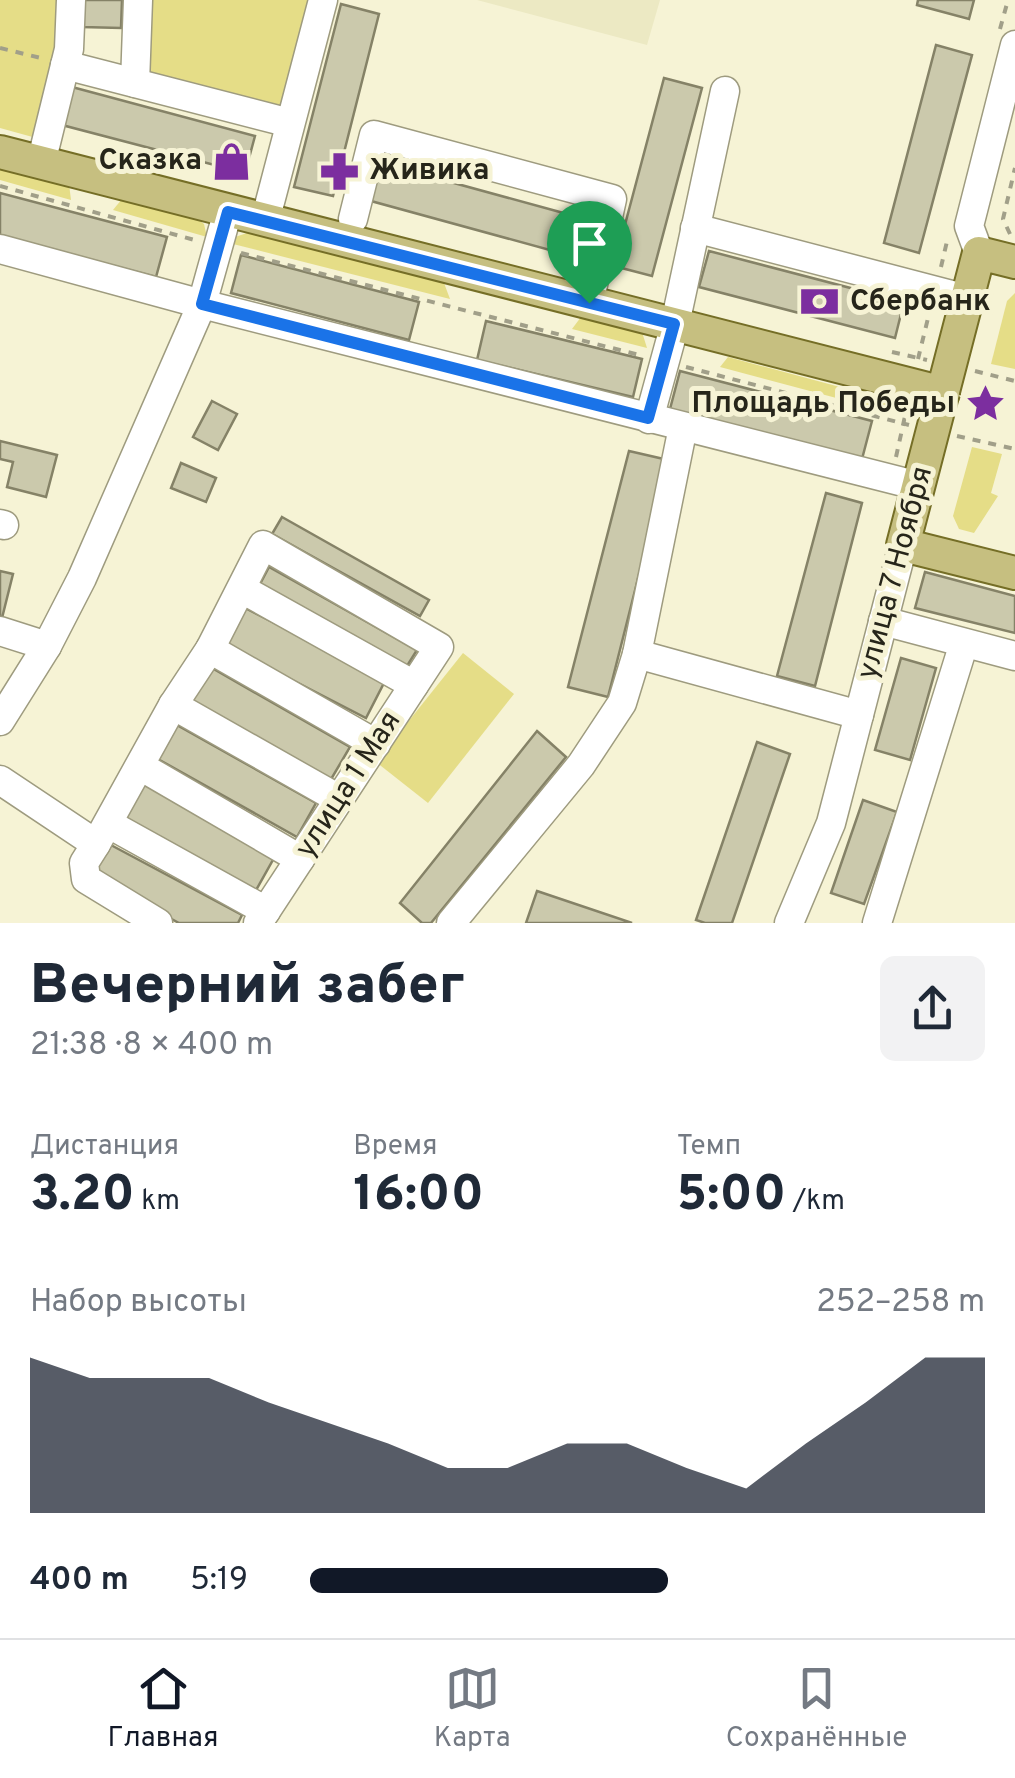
<!DOCTYPE html>
<html lang="ru">
<head>
<meta charset="utf-8">
<style>
	body { margin:0; font-family:Overpass,sans-serif; background:#f2f2f3; color:#1f2937; height:100vh; display:flex; flex-direction:column; font-size:38px; white-space:nowrap }
	* { box-sizing:border-box; margin:0 }
	p { font-size:32px; color:#747a83 }
	.icon { flex:none; width:55px; height:55px; fill:none; stroke:currentColor; stroke-width:2; stroke-linecap:round; stroke-linejoin:round }
	.map { position:relative; height:923px; overflow:hidden }
	.sheet { display:flex; flex-direction:column; background:#fff; flex:1 }
	.sheet>* { flex:none }
	.pin { position:absolute; display:grid; place-items:center; width:85px; height:85px; color:#fff; margin:-102px -42px; border-radius:50% 50% 50% 0; rotate:-45deg; box-shadow:0 0 10px #0007 }
	.pin .icon { rotate:45deg }
	.round { display:grid; place-items:center; flex:none; width:105px; height:105px; border-radius:15px; background:#f2f2f3 }
	.headline { display:flex; align-items:center; justify-content:space-between; height:170px; padding:0 30px }
	h1 { font-size:55px; font-weight:800; line-height:75px }
	.metrics { display:grid; grid-template-columns:repeat(3,1fr); gap:15px; height:170px; padding:10px 30px }
	.metrics div { display:grid; align-content:center }
	.metrics b { font-size:50px; font-weight:800 }
	.metrics small { font-size:28px; font-weight:400 }
	.metrics p { font-size:28px }
	.chart { height:280px; padding:20px 30px }
	.chart p { display:flex; justify-content:space-between }
	.chart svg { width:100%; height:180px; margin-top:10px; fill:#111827; opacity:.7 }
	ul { padding:0 30px; list-style:none; font-size:32px }
	li { display:grid; grid-template-columns:160px 120px 1fr; align-items:center; height:75px }
	li i { height:25px; border-radius:12px; background:#111827 }
	.dock { display:flex; justify-content:space-around; align-items:center; height:140px; border-top:2px solid #e0e1e3; background:#fff; font-size:28px; color:#747a83 }
	.dock a { display:grid; justify-items:center; gap:5px }
	.dock .on { color:#111827 }
	.map>svg:first-child { display:block }
	.built { fill:#ece9c3 }
	.green { fill:#e5dd87 }
	.building { fill:#cbc9ac; stroke:#858267; stroke-width:2.5 }
	.lines { fill:none; stroke-linecap:round; stroke-linejoin:round }
	.minor-casing { stroke:#9e9b7f; stroke-width:31 }
	.major-casing { stroke:#756e26; stroke-width:36 }
	.path { stroke:#a19f89; stroke-width:4; stroke-dasharray:8 8; stroke-linecap:butt }
	.minor { stroke:#fff; stroke-width:28 }
	.major { stroke:#c6bf80; stroke-width:32 }
	.route-casing { stroke:#fff; stroke-width:20 }
	.route { stroke:#1a73e8; stroke-width:12 }
	.labels { text-anchor:middle; dominant-baseline:central; stroke-width:10; stroke-linejoin:round; paint-order:stroke }
	.poi-label { font-size:30px; font-weight:bold; fill:#26251a; stroke:#f6f3d5; text-anchor:end }
	.street-label { font-size:30px; fill:#26251a; stroke:#f6f3d5 }
</style>
</head>
<body>
<div class="map">
<svg width="1015" height="923" viewBox="0 0 1015 923">
	<rect width="100%" height="100%" fill="#f6f3d5"/>
	<polygon class="built" points="477,0 660,0 647,45"/>
	<g class="green">
		<polygon points="0,0 71,0 47,141 0,128"/>
		<polygon points="138,0 323,0 290,123 135,83"/>
		<polygon points="0,166 69,184 71,200 0,180"/>
		<polygon points="122,199 199,220 204,224 207,237 113,210"/>
		<polygon points="247,233 444,283 450,299 229,243 229,239"/>
		<polygon points="1015,293 1015,369 991,364 1007,301"/>
		<polygon points="581,317 642,332 647,348 572,329"/>
		<polygon points="728,357 892,401 889,412 720,367"/>
		<polygon points="972,447 1002,454 991,493 998,496 974,533 959,529 953,516"/>
		<polygon points="463,653 514,694 428,803 376,762"/>
	</g>
	<g class="building">
		<polygon points="83,0 122,0 121,28 82,27"/>
		<polygon points="918,0 974,0 969,19 917,5"/>
		<polygon points="341,4 379,14 333,196 294,187"/>
		<polygon points="936,45 972,55 919,253 884,243"/>
		<polygon points="664,78 702,88 652,276 614,266"/>
		<polygon points="72,87 255,136 245,173 62,125"/>
		<polygon points="381,163 578,217 568,255 371,201"/>
		<polygon points="0,193 167,237 156,277 0,236"/>
		<polygon points="709,251 904,302 895,338 699,287"/>
		<polygon points="241,255 419,302 409,340 231,293"/>
		<polygon points="486,321 642,359 633,397 477,360"/>
		<polygon points="680,371 872,421 862,459 670,409"/>
		<polygon points="212,401 237,414 218,450 193,437"/>
		<polygon points="0,441 57,455 46,497 7,487 13,462 0,459"/>
		<polygon points="629,451 668,460 608,697 568,687"/>
		<polygon points="181,463 216,478 206,502 171,488"/>
		<polygon points="826,493 862,503 815,686 777,676"/>
		<polygon points="282,517 429,600 420,616 272,534"/>
		<polygon points="269,567 417,650 407,666 260,584"/>
		<polygon points="0,571 13,574 2,618 0,618"/>
		<polygon points="925,572 1015,596 1015,633 915,608"/>
		<polygon points="245,608 386,679 366,718 226,646"/>
		<polygon points="901,658 936,668 910,760 875,750"/>
		<polygon points="205,664 350,747 330,781 186,697"/>
		<polygon points="175,724 316,803 297,837 156,758"/>
		<polygon points="537,731 566,757 431,923 422,923 400,903"/>
		<polygon points="757,742 790,754 732,923 705,923 696,920"/>
		<polygon points="141,782 274,858 255,892 122,816"/>
		<polygon points="863,800 897,812 864,904 831,893"/>
		<polygon points="109,844 242,915 238,923 179,923 92,876"/>
		<polygon points="537,891 632,923 526,923"/>
	</g>
	<g class="lines">
		<defs>
			<g id="minor">
				<polyline points="65,65 290,123"/>
				<polyline points="135,83 138,0"/>
				<polyline points="41,163 69,49 71,0"/>
				<polyline points="353,219 374,135 612,199 589,303"/>
				<polyline points="265,221 323,0"/>
				<polyline points="695,228 967,299"/>
				<polyline points="0,249 202,304 919,486"/>
				<polyline points="979,253 969,226 1015,45"/>
				<polyline points="649,419 675,324 725,91"/>
				<polyline points="683,427 637,654 859,715"/>
				<polyline points="0,524 4,525"/>
				<polyline points="242,589 414,685"/>
				<polyline points="883,621 1015,656"/>
				<polyline points="0,631 47,646"/>
				<polyline points="210,649 376,744"/>
				<polyline points="173,705 339,799"/>
				<polyline points="0,721 47,646 82,578 202,304 228,211"/>
				<polyline points="140,766 300,859"/>
				<polyline points="0,780 96,844 84,863 86,879 158,923"/>
				<polyline points="109,824 266,911"/>
				<polyline points="96,844 173,705 210,649 263,545 439,647 258,923"/>
				<polyline points="451,923 581,765 622,703 637,654"/>
				<polyline points="789,923 831,823 903,545"/>
				<polyline points="877,923 964,643"/>
			</g>
			<g id="major">
				<polyline points="0,152 943,393"/>
				<polyline points="1015,262 979,253 903,545 1015,573"/>
			</g>
		</defs>
		<use href="#minor" class="minor-casing"/>
		<use href="#major" class="major-casing"/>
		<g class="path">
			<polyline points="1000,29 1008,0"/>
			<polyline points="0,48 41,58"/>
			<polyline points="0,186 198,241"/>
			<polyline points="1010,234 1003,219 1015,168"/>
			<polyline points="241,253 643,356"/>
			<polyline points="941,267 948,237"/>
			<polyline points="892,352 927,360"/>
			<polyline points="918,359 930,310"/>
			<polyline points="686,367 909,425"/>
			<polyline points="975,371 1015,381"/>
			<polyline points="957,436 1015,449"/>
			<polyline points="896,457 907,407"/>
		</g>
		<use href="#minor" class="minor"/>
		<use href="#major" class="major"/>
	</g>
	<g class="lines">
		<defs>
			<polygon id="route" points="228,212 674,324 648,418 202,304"/>
		</defs>
		<use href="#route" class="route-casing"/>
		<use href="#route" class="route"/>
	</g>
	<defs>
		<symbol id="shop-bare" viewBox="-9 -9 18 18"><path d="M-5-2.5h2.3a2.7 3.5 0 0 1 5.4 0H5L5.5 6h-11ZM-1.5-2.5h3a1.5 2.3 0 0 0-3 0Z" fill="#7c2e9f" stroke="#f6f3d5" stroke-width="2.5" paint-order="stroke"/></symbol>
		<symbol id="pharmacy-bare" viewBox="-9 -9 18 18"><path d="M-2-6h4v4h4v4h-4v4h-4v-4h-4v-4h4Z" fill="#7c2e9f" stroke="#f6f3d5" stroke-width="2.5" paint-order="stroke"/></symbol>
		<symbol id="bank-bare" viewBox="-9 -9 18 18"><path d="M-6-4H6V4H-6ZM0-2.3a2.3 2.3 0 1 0 0 4.6a2.3 2.3 0 1 0 0-4.6Z" fill="#7c2e9f" stroke="#f6f3d5" stroke-width="2.5" paint-order="stroke"/></symbol>
		<symbol id="sight-bare" viewBox="-9 -9 18 18"><path d="M0-6L1.8-2.2L6-1.7L2.9 1.2L3.7 5.4L0 3.3L-3.7 5.4L-2.9 1.2L-6-1.7L-1.8-2.2Z" fill="#7c2e9f" stroke="#f6f3d5" stroke-width="2.5" paint-order="stroke"/></symbol>
	</defs>
	<g fill-rule="evenodd">
		<use href="#shop-bare" x="204" y="134" width="55" height="55"/>
		<use href="#pharmacy-bare" x="312" y="144" width="55" height="55"/>
		<use href="#bank-bare" x="792" y="274" width="55" height="55"/>
		<use href="#sight-bare" x="958" y="376" width="55" height="55"/>
	</g>
	<g class="labels">
		<g class="poi-label">
			<text x="202" y="161">Сказка</text>
			<text x="369" y="171" text-anchor="start">Живика</text>
			<text x="850" y="302" text-anchor="start">Сбербанк</text>
			<text x="955" y="404">Площадь Победы</text>
		</g>
		<g class="street-label">
			<text transform="translate(896 573) rotate(-75)">улица 7 Ноября</text>
			<text transform="translate(349 785) rotate(-57)">улица 1 Мая</text>
		</g>
	</g>
</svg>
<div class="pin" style="left:589px;top:303px;background:#1e9e55"><svg class="icon" aria-label="arrive" viewBox="0 0 24 24"><path d="M6 21V4h12l-3 4 3 4H6"/></svg></div>
</div>
<section class="sheet">
<div class="headline"><div><h1>Вечерний забег</h1><p>21:38 · 8 × 400 m</p></div><a class="round"><svg class="icon" aria-label="share" viewBox="0 0 24 24"><path d="M12 15V3M7 8l5-5 5 5M5 13v7h14v-7"/></svg></a></div>
<div class="metrics">
<div><p>Дистанция</p><b>3.20<small> km</small></b></div>
<div><p>Время</p><b>16:00</b></div>
<div><p>Темп</p><b>5:00<small> /km</small></b></div>
</div>
<div class="chart"><p><span>Набор высоты</span>252–258 m</p>
<svg viewBox="0 0 160 44" preserveAspectRatio="none"><path d="M0 44V6L10 11L20 11L30 11L40 17L50 22L60 27L70 33L80 33L90 27L100 27L110 33L120 38L130 27L140 17L150 6L160 6V44z"/></svg>
</div>
<ul>
<li><b>400 m</b>5:19<i style="width:53%"></i></li>
</ul>
</section>
<nav class="dock">
<a class="on"><svg class="icon" aria-label="home" viewBox="0 0 24 24"><path d="M3 11l9-7 9 7M6 9v11h12V9"/></svg>Главная</a>
<a><svg class="icon" aria-label="map" viewBox="0 0 24 24"><path d="M3 6l6-2 6 2 6-2v14l-6 2-6-2-6 2zM9 4v14M15 6v14"/></svg>Карта</a>
<a><svg class="icon" aria-label="saved" viewBox="0 0 24 24"><path d="M7 4h10v16l-5-4-5 4z"/></svg>Сохранённые</a>
</nav>
</body>
</html>
